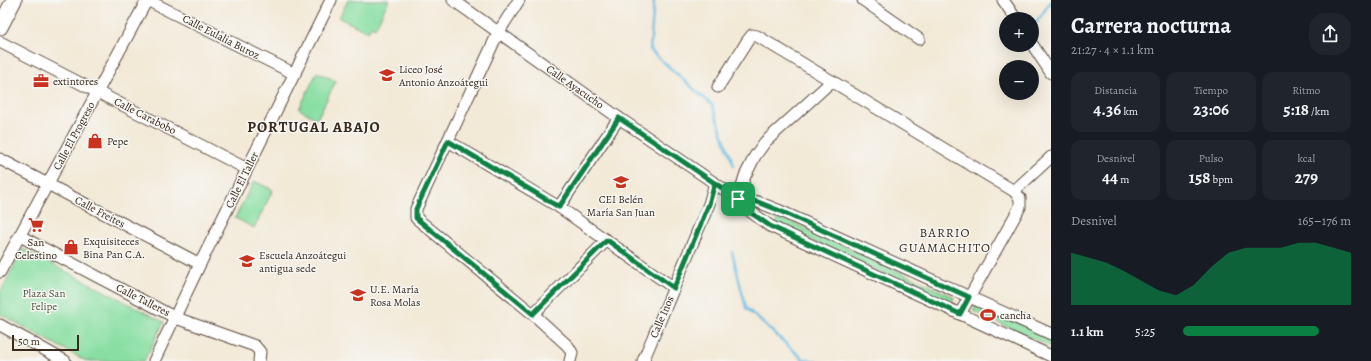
<!DOCTYPE html>
<html lang="es">
<head>
<meta charset="utf-8">
<style>
	body { margin:0; font-family:Alegreya,serif; background:#20242c; color:#f1f3f6; height:100vh; display:flex; flex-direction:column; font-size:15px; white-space:nowrap }
	* { box-sizing:border-box; margin:0 }
	p { font-size:13px; color:#9ea1a6 }
	.icon { flex:none; width:22px; height:22px; fill:none; stroke:currentColor; stroke-width:2; stroke-linecap:round; stroke-linejoin:round }
	.map { position:relative; flex:1; overflow:hidden }
	.details { display:flex; flex-direction:column; background:#171b24; width:320px }
	.details>* { flex:none }
	.tools { position:absolute; left:999px; top:12px; display:grid; gap:8px }
	.tools a { display:grid; place-items:center; width:40px; height:40px; border-radius:50%; background:#171b24; box-shadow:0 4px 16px #0002; font-size:20px }
	.scale { position:absolute; left:12px; bottom:10px; width:67px; box-sizing:border-box; padding-left:4px; border:2px solid #3b2a1e; border-top:0; font-size:11px; line-height:14px; white-space:nowrap; color:#3b2a1e; -webkit-text-stroke:3px #f6f6f2; paint-order:stroke }
	.pin { position:absolute; display:grid; place-items:center; width:34px; height:34px; color:#fff; margin:-17px; border-radius:8px; box-shadow:0 2px 6px #0006 }
	.round { display:grid; place-items:center; flex:none; width:42px; height:42px; border-radius:16px; background:#20242c }
	.summary { display:flex; align-items:center; justify-content:space-between; height:68px; padding:0 20px }
	h1 { font-size:22px; font-weight:700; line-height:30px }
	.metrics { display:grid; grid-template-columns:repeat(3,1fr); gap:6px; height:68px; padding:4px 20px }
	.metrics div { display:grid; align-content:center; border-radius:10px; background:#20242c; text-align:center }
	.metrics b { font-size:17px; font-weight:700 }
	.metrics small { font-size:11px; font-weight:400 }
	.metrics p { font-size:11px }
	.chart { height:112px; padding:8px 20px }
	.chart p { display:flex; justify-content:space-between }
	.chart svg { width:100%; height:72px; margin-top:4px; fill:#0b8043; opacity:.7 }
	ul { padding:0 20px; list-style:none; font-size:13px }
	li { display:grid; grid-template-columns:64px 48px 1fr; align-items:center; height:30px }
	li i { height:10px; border-radius:5px; background:#0b8043 }
	main { display:flex; flex:1; min-height:0 }
	.map>svg:first-child { display:block }
	.green { fill:#89dfa3; stroke:#628460 }
	.lines { fill:none; stroke-linecap:round; stroke-linejoin:round }
	.stream { stroke:#64b7e0; stroke-width:2.5 }
	.minor-casing { stroke:#57473a; stroke-width:13 }
	.major-casing { stroke:#57473a; stroke-width:17 }
	.minor { stroke:#fff; stroke-width:11 }
	.major { stroke:#fff; stroke-width:15 }
	.route-casing { stroke:#fff; stroke-width:8 }
	.route { stroke:#0b8043; stroke-width:5 }
	.labels { text-anchor:middle; dominant-baseline:central; stroke-width:3; stroke-linejoin:round; paint-order:stroke }
	.street-label { font-size:11px; fill:#3b2a1e; stroke:#f6f6f2 }
	.poi-label { font-size:11px; fill:#3b2a1e; stroke:#f6f6f2; text-anchor:start }
	.park-label { font-size:11px; fill:#4e573f; stroke:#f6f6f2 }
	.quarter-label { font-size:13px; letter-spacing:1px; fill:#3b2a1e; stroke:#f6f6f2 }
	.district-label { font-size:15px; font-weight:bold; letter-spacing:1px; fill:#3b2a1e; stroke:#f6f6f2 }
</style>
</head>
<body>
<main>
<div class="map">
<svg width="1051" height="361" viewBox="0 0 1051 361">
	<rect width="100%" height="100%" fill="#f6f6f2"/>
	<filter id="ink" filterUnits="userSpaceOnUse"><feTurbulence type="fractalNoise" baseFrequency=".025" numOctaves="2"/><feDisplacementMap in="SourceGraphic" scale="8" xChannelSelector="R" yChannelSelector="G"/><feConvolveMatrix kernelMatrix="1 2 1 2 8 2 1 2 1" color-interpolation-filters="sRGB"/></filter>
	<filter id="wash" filterUnits="userSpaceOnUse"><feTurbulence type="fractalNoise" baseFrequency=".012" numOctaves="4" result="noise"/><feDisplacementMap in="SourceGraphic" scale="16" xChannelSelector="R" yChannelSelector="G"/><feGaussianBlur stdDeviation="0.9" result="paint"/><feColorMatrix in="noise" values="0 0 0 0 0 0 0 0 0 0 0 0 0 0 0 0 0 1.4 0 .05"/><feComposite in="paint" operator="in"/></filter>
	<g filter="url(#wash)">
		<rect width="100%" height="100%" fill="#f3e9d7"/>
		<g class="green">
			<polygon points="348,0 389,0 375,28 371,26 368,32 339,18"/>
			<polygon points="317,72 336,81 317,119 299,109"/>
			<polygon points="254,181 273,190 254,228 235,218"/>
			<polygon points="779,216 954,297 951,305 776,224"/>
			<polygon points="23,249 164,322 144,361 86,361 0,314 0,293"/>
			<polygon points="977,303 1051,337 1051,347 973,311"/>
		</g>
		<g class="lines">
			<g class="stream">
				<polyline points="654,0 650,50 712,105 734,166"/>
				<polyline points="1036,23 1051,1"/>
				<polyline points="732,252 746,308 803,359 817,361"/>
			</g>
		</g>
	</g>
	<g filter="url(#ink)">
		<g class="lines">
			<defs>
				<g id="minor">
					<polyline points="147,0 295,74"/>
					<polyline points="453,0 619,118 738,199 751,212 770,226 1051,356"/>
					<polyline points="519,0 498,33 416,209 416,218 533,314 568,346 572,353 570,361"/>
					<polyline points="863,0 919,39"/>
					<polyline points="1003,0 1016,19"/>
					<polyline points="0,42 247,169"/>
					<polyline points="1032,44 1051,73"/>
					<polyline points="718,87 748,40 752,35 757,36 1014,191 1020,198 1020,207 960,314"/>
					<polyline points="448,141 559,207 674,288"/>
					<polyline points="0,159 200,264"/>
					<polyline points="1014,191 1051,157"/>
					<polyline points="738,199 758,202 778,210 1051,334"/>
					<polyline points="738,199 745,176 755,156 765,142 832,81"/>
					<polyline points="559,207 619,118"/>
					<polyline points="20,236 176,318 255,346 260,352 259,361"/>
					<polyline points="0,272 147,0"/>
					<polyline points="533,314 607,240"/>
					<polyline points="0,325 65,361"/>
					<polyline points="154,361 200,264 331,0"/>
					<polyline points="643,361 709,204 715,183"/>
				</g>
				<polyline id="major" points="0,27 14,0"/>
			</defs>
			<use href="#minor" class="minor-casing"/>
			<use href="#major" class="major-casing"/>
			<use href="#minor" class="minor"/>
			<use href="#major" class="major"/>
		</g>
	</g>
	<g class="lines" filter="url(#ink)">
		<defs>
			<polyline id="route" points="738,199 619,118 559,207 448,141 416,209 416,218 533,314 607,240 674,288 709,204 715,183 738,199 758,202 778,210 969,297 960,314 770,226 750,212 738,199"/>
		</defs>
		<use href="#route" class="route-casing"/>
		<use href="#route" class="route"/>
	</g>
	<defs>
		<symbol id="school-bare" viewBox="-9 -9 18 18"><path d="M0-5L7-2L0 1L-7-2ZM-4 1L0 2.5L4 1V4Q0 6-4 4Z" fill="#c8321e" stroke="#f6f6f2" stroke-width="2.5" paint-order="stroke"/></symbol>
		<symbol id="office-bare" viewBox="-9 -9 18 18"><path d="M-6-3h4V-5.5h4V-3h4V5H-6ZM-1-4.5V-3h2v-1.5ZM-6 0V1H6V0Z" fill="#c8321e" stroke="#f6f6f2" stroke-width="2.5" paint-order="stroke"/></symbol>
		<symbol id="shop-bare" viewBox="-9 -9 18 18"><path d="M-5-2.5h2.3a2.7 3.5 0 0 1 5.4 0H5L5.5 6h-11ZM-1.5-2.5h3a1.5 2.3 0 0 0-3 0Z" fill="#c8321e" stroke="#f6f6f2" stroke-width="2.5" paint-order="stroke"/></symbol>
		<symbol id="supermarket-bare" viewBox="-9 -9 18 18"><path d="M-6-5.5h2.5l.6 2H6L4.5 2H-2.5L-4.4-4H-6ZM-1.5 3.2a1.3 1.3 0 1 0 .1 0ZM3 3.2a1.3 1.3 0 1 0 .1 0Z" fill="#c8321e" stroke="#f6f6f2" stroke-width="2.5" paint-order="stroke"/></symbol>
		<symbol id="stadium-bare" viewBox="-9 -9 18 18"><path d="M0-5a6.5 5 0 1 0 0 10a6.5 5 0 1 0 0-10ZM-3.5-1.8h7v3.6h-7Z" fill="#c8321e" stroke="#f6f6f2" stroke-width="2.5" paint-order="stroke"/></symbol>
	</defs>
	<g fill-rule="evenodd">
		<use href="#school-bare" x="376" y="64" width="22" height="22"/>
		<use href="#office-bare" x="30" y="70" width="22" height="22"/>
		<use href="#shop-bare" x="84" y="130" width="22" height="22"/>
		<use href="#school-bare" x="610" y="171" width="22" height="22"/>
		<use href="#supermarket-bare" x="25" y="214" width="22" height="22"/>
		<use href="#shop-bare" x="60" y="236" width="22" height="22"/>
		<use href="#school-bare" x="236" y="250" width="22" height="22"/>
		<use href="#school-bare" x="347" y="284" width="22" height="22"/>
		<use href="#stadium-bare" x="977" y="304" width="22" height="22"/>
	</g>
	<g class="labels">
		<g class="street-label">
			<text transform="translate(221 37) rotate(27)">Calle Eulalia Buroz</text>
			<text transform="translate(575 87) rotate(35)">Calle Ayacucho</text>
			<text transform="translate(145 116) rotate(27)">Calle Carabobo</text>
			<text transform="translate(74 136) rotate(-62)">Calle El Progreso</text>
			<text transform="translate(242 180) rotate(-64)">Calle El Taller</text>
			<text transform="translate(100 212) rotate(28)">Calle Freites</text>
			<text transform="translate(143 300) rotate(27)">Calle Talleres</text>
			<text transform="translate(662 317) rotate(-67)">Calle Inos</text>
		</g>
		<g class="poi-label">
			<text x="399" y="69">Liceo José<tspan x="399" dy="13">Antonio Anzoátegui</tspan></text>
			<text x="53" y="81">extintores</text>
			<text x="107" y="141">Pepe</text>
			<text x="621" y="199" text-anchor="middle">CEI Belén<tspan x="621" dy="13">María San Juan</tspan></text>
			<text x="83" y="241">Exquisiteces<tspan x="83" dy="13">Bina Pan C.A.</tspan></text>
			<text x="36" y="242" text-anchor="middle">San<tspan x="36" dy="13">Celestino</tspan></text>
			<text x="259" y="255">Escuela Anzoátegui<tspan x="259" dy="13">antigua sede</tspan></text>
			<text x="370" y="289">U.E. María<tspan x="370" dy="13">Rosa Molas</tspan></text>
			<text x="1000" y="315">cancha</text>
		</g>
		<g class="park-label">
			<text x="44" y="293">Plaza San<tspan x="44" dy="13">Felipe</tspan></text>
		</g>
		<g class="quarter-label">
			<text x="945" y="232">BARRIO<tspan x="945" dy="15">GUAMACHITO</tspan></text>
		</g>
		<g class="district-label">
			<text x="314" y="127">PORTUGAL ABAJO</text>
		</g>
	</g>
</svg>
<div class="tools">
<a>+</a>
<a>−</a>
</div>
<div class="scale">50 m</div>
<div class="pin" style="left:738px;top:199px;background:#1e9e55"><svg class="icon" aria-label="arrive" viewBox="0 0 24 24"><path d="M6 21V4h12l-3 4 3 4H6"/></svg></div>
</div>
<section class="details">
<div class="summary"><div><h1>Carrera nocturna</h1><p>21:27 · 4 × 1.1 km</p></div><a class="round"><svg class="icon" aria-label="share" viewBox="0 0 24 24"><path d="M12 15V3M7 8l5-5 5 5M5 13v7h14v-7"/></svg></a></div>
<div class="metrics">
<div><p>Distancia</p><b>4.36<small> km</small></b></div>
<div><p>Tiempo</p><b>23:06</b></div>
<div><p>Ritmo</p><b>5:18<small> /km</small></b></div>
</div>
<div class="metrics">
<div><p>Desnivel</p><b>44<small> m</small></b></div>
<div><p>Pulso</p><b>158<small> bpm</small></b></div>
<div><p>kcal</p><b>279</b></div>
</div>
<div class="chart"><p><span>Desnivel</span>165–176 m</p>
<svg viewBox="0 0 160 44" preserveAspectRatio="none"><path d="M0 44V12L10 15L20 18L30 23L40 29L50 35L60 38L70 32L80 21L90 12L100 9L110 9L120 9L130 6L140 6L150 9L160 12V44z"/></svg>
</div>
<ul>
<li><b>1.1 km</b>5:25<i style="width:81%"></i></li>
</ul>
</section>
</main>
</body>
</html>
